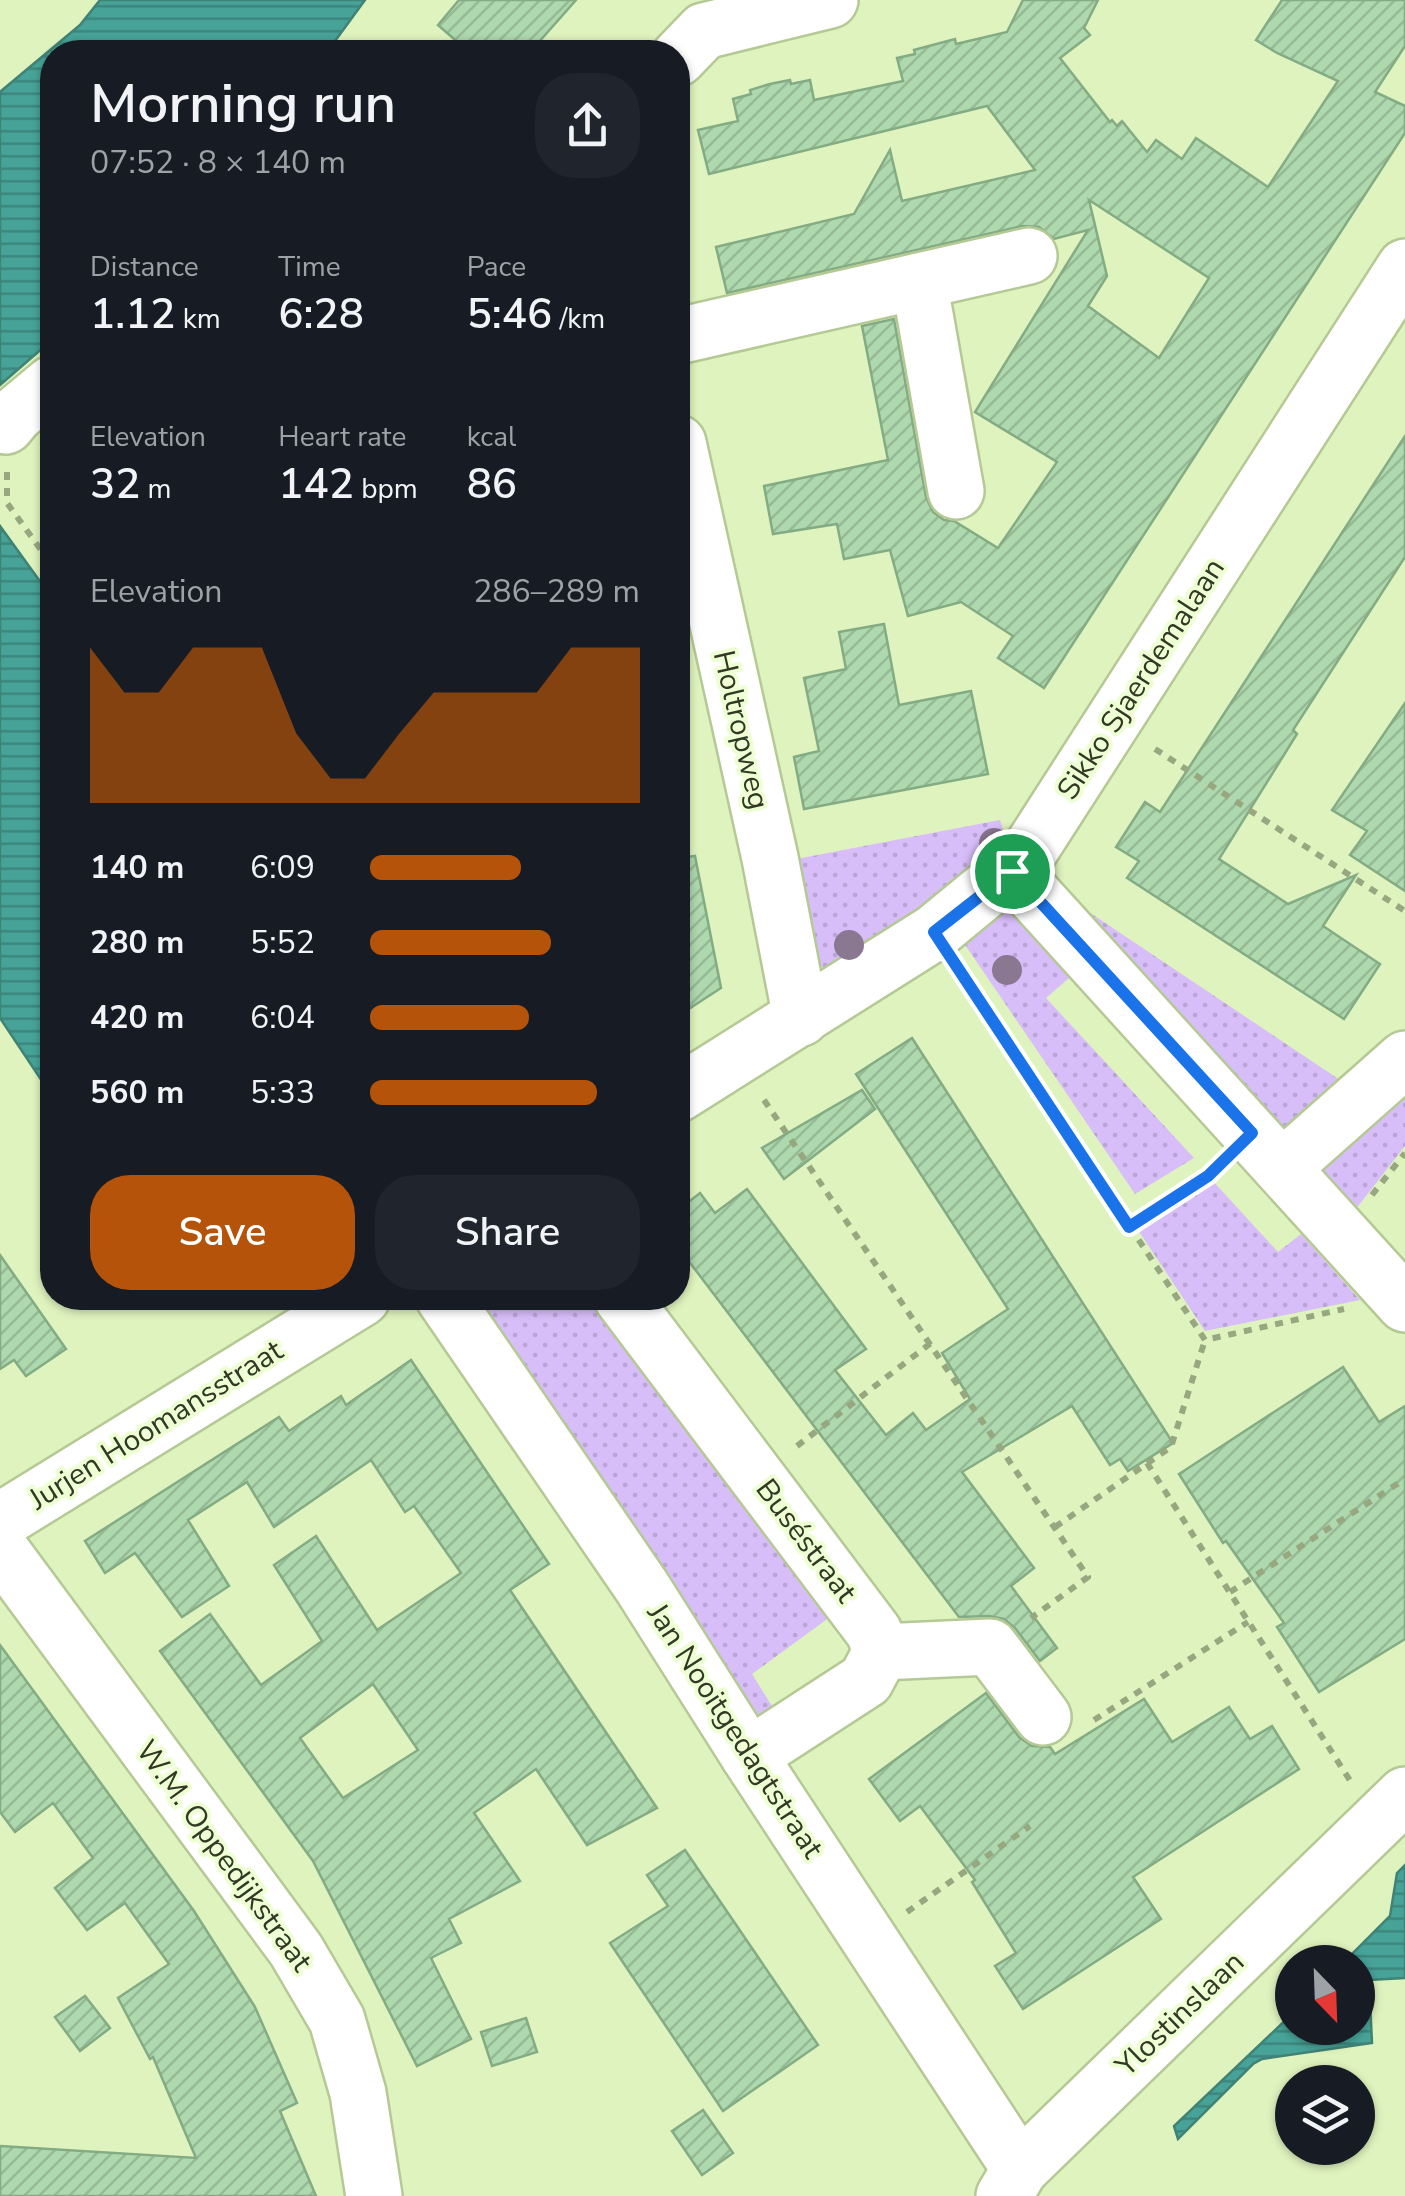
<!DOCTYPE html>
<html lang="en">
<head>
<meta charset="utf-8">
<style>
	body { margin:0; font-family:"Nunito Sans",sans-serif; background:#20242c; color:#f1f3f6; height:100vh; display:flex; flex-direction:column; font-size:38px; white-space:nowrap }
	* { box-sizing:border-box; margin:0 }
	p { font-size:32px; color:#9ea1a6 }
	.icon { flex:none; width:55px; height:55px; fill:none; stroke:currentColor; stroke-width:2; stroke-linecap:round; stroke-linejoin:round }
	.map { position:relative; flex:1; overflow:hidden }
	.panel { position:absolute; left:40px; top:40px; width:650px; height:1270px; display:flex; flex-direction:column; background:#171b24; border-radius:40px; box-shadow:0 2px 8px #0004 }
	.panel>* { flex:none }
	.needle { width:65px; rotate:157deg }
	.buttons { position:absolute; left:1275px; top:1945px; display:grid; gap:20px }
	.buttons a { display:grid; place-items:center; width:100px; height:100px; border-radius:50%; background:#171b24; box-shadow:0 2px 8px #0004; font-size:50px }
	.pin { position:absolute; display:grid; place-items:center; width:85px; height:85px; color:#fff; margin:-42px; border:5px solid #fff; border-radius:50%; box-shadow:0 2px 10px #0007 }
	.round { display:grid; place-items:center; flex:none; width:105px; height:105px; border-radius:40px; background:#20242c }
	.summary { display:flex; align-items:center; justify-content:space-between; height:170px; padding:0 50px }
	h1 { font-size:55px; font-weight:600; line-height:75px }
	.figures { display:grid; grid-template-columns:repeat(3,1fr); gap:15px; height:170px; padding:10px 50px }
	.figures div { display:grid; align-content:center }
	.figures b { font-size:42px; font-weight:600 }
	.figures small { font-size:28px; font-weight:400 }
	.figures p { font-size:28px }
	.chart { height:280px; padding:20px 50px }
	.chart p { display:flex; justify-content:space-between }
	.chart svg { width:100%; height:180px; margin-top:10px; fill:#b45309; opacity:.7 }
	.primary-button { display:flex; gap:20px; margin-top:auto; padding:20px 50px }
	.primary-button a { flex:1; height:115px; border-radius:40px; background:#b45309; color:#fff; font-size:40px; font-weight:600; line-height:115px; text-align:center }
	.primary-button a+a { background:#20242c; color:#f1f3f6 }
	ul { padding:0 50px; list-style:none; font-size:32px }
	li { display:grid; grid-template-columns:160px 120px 1fr; align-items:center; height:75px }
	li i { height:25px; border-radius:12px; background:#b45309 }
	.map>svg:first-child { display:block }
	.grass { fill:url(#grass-dots) }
	.water { fill:url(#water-rules); stroke:#408375; stroke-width:2.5 }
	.building { fill:url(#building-hatch); stroke:#84ac84; stroke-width:2.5; fill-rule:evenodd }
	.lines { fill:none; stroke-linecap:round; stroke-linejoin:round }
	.minor-casing { stroke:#b5c995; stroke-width:60 }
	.path { stroke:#97a77f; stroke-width:6; stroke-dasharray:8 8; stroke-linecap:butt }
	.minor { stroke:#fff; stroke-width:55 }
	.tree { fill:#8a7790 }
	.route-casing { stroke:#fff; stroke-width:20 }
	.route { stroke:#1a73e8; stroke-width:12 }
	.labels { text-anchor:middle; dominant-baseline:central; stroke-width:8; stroke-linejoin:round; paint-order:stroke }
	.street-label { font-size:30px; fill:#313924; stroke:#eeffd4 }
</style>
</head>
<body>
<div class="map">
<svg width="1405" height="2196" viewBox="0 0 1405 2196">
	<defs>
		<pattern id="grass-dots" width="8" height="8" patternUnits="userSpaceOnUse" patternTransform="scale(2.5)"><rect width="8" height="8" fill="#d8bef9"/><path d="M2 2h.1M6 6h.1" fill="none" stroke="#baa4d5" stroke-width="1.8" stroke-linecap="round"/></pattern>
		<pattern id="water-rules" width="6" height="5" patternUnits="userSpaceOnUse" patternTransform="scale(2.5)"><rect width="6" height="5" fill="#47a398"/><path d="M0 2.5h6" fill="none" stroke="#3c867c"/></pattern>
		<pattern id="building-hatch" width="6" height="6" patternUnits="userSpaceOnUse" patternTransform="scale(2.5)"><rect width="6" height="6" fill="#aed8ae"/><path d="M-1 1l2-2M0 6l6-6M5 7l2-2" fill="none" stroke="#96ba96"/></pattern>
	</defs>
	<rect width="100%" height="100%" fill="#dff3be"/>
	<g class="grass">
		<polygon points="1000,820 1006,839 866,953 825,968 811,961 791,860"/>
		<polygon points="1050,886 1349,1086 1297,1129 1276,1132"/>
		<polygon points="1015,896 1076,972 1046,998 1194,1158 1135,1194 957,933"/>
		<polygon points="1405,1083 1405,1146 1345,1223 1321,1188 1321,1170 1329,1153"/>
		<polygon points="1211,1179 1278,1252 1301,1234 1360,1300 1205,1331 1136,1227 1197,1186"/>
		<polygon points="471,1298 609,1298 830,1617 752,1674 775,1711 763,1721"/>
	</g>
	<g class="water">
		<polygon points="100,0 365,0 327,52 52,52 52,340 0,385 0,92 80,25"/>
		<polygon points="0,526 52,598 52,1096 0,1018"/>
		<polygon points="1405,1865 1405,1978 1369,1980 1372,2043 1262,2059 1253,2064 1178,2139 1174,2126 1292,2014 1292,2028 1358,2028 1358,1962 1344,1962 1390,1916 1397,1873"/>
	</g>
	<g class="building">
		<polygon points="459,0 576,0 530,52 469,52 438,25"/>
		<path d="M 1023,0 L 1098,0 L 1084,28 L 1090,35 L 1060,58 L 1110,122 L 1112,120 L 1117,126 L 1122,121 L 1147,152 L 1156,140 L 1182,159 L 1196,138 L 1268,187 L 1338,81 L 1277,53 L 1256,40 L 1282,0 L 1405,0 L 1405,46 L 1375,92 L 1405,106 L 1405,133 L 1044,688 L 998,658 L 1013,636 L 961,602 L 908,616 L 890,550 L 844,559 L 837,524 L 773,534 L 764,486 L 888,460 L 862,326 L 894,319 L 926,497 L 933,512 L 944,520 L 954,521 L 998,548 L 1057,462 L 975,412 L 1088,230 L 1054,239 L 1039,227 L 1022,226 L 727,293 L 716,247 L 854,214 L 890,150 L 902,201 L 1035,170 L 987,106 L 709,174 L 698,130 L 738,121 L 733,99 L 751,94 L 750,90 L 770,84 L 790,80 L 791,84 L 810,80 L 814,100 L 903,81 L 897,58 L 915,54 L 914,50 L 955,39 L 956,44 L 1007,32 ZM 1089,200 L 1209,278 L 1159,358 L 1088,306 L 1107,276 Z"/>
		<polygon points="1405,436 1405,557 1293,730 1297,734 1219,859 1288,904 1356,875 1323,926 1380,964 1344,1019 1127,878 1139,861 1116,847 1145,802 1160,812"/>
		<polygon points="884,624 899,705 971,691 988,774 804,809 794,757 819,751 804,678 846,669 839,632"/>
		<polygon points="1405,703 1405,891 1350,855 1367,831 1332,810"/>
		<polygon points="695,856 721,988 678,1016 678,858"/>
		<polygon points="912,1038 1173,1443 1128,1471 1120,1459 1110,1465 1072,1406 962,1472 1034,1568 1011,1586 1057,1648 1040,1661 1015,1628 1004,1619 989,1616 959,1617 678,1247 678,1210 700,1193 715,1213 747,1189 866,1349 835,1370 886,1435 913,1413 926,1430 970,1399 942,1353 1008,1309 856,1074"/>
		<polygon points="862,1090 875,1109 784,1179 762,1148"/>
		<polygon points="0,1255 66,1349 26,1376 14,1360 0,1369"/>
		<path d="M 411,1360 L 549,1564 L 510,1590 L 657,1808 L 587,1845 L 536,1769 L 474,1813 L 520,1881 L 449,1919 L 461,1943 L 431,1958 L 471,2039 L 417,2066 L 313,1861 L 160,1651 L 210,1614 L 261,1685 L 322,1641 L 274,1565 L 316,1536 L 377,1630 L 461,1573 L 414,1506 L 405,1512 L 371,1460 L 274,1527 L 247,1482 L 188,1520 L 229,1586 L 182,1617 L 135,1553 L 105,1573 L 85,1541 L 279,1417 L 289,1431 L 341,1396 L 346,1405 ZM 373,1684 L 418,1750 L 343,1798 L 300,1738 Z"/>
		<polygon points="1343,1367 1379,1422 1405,1406 1405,1639 1319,1692 1277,1627 1284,1623 1226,1541 1223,1543 1179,1474"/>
		<polygon points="0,1645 194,1911 255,2007 297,2103 280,2111 316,2196 0,2196 0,2146 196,2158 153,2057 150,2059 118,1998 169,1964 125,1903 87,1930 55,1888 93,1858 53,1803 15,1832 0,1812"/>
		<polygon points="986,1693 1019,1737 1032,1746 1050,1747 1055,1754 1144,1699 1172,1742 1229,1707 1250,1739 1272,1726 1299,1769 1133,1877 1161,1919 1023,2009 995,1966 1016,1953 972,1882 975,1880 920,1806 900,1821 869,1779"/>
		<polygon points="685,1850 818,2045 723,2111 610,1943 668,1906 647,1875"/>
		<polygon points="85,1996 110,2028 80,2051 55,2017"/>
		<polygon points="526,2018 537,2052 492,2066 481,2032"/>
		<polygon points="703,2110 733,2153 702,2175 672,2131"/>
	</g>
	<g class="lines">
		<defs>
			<g id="minor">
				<polyline points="678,58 704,31 830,0"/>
				<polyline points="919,281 956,491"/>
				<polyline points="678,336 1029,256"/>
				<polyline points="6,426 16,414 52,384"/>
				<polyline points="678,443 770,858 801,1018"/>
				<polyline points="1012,871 1405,1304"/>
				<polyline points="678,1094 935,932 1025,858 1405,267"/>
				<polyline points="1282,1168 1405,1059"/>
				<polyline points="444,1298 642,1587 749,1756 1020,2169"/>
				<polyline points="622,1298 874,1632 881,1652 866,1680 749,1756"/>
				<polyline points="0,1521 362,1298"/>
				<polyline points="0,1549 296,1950 337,2020 358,2093 374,2196"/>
				<polyline points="881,1652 990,1647 1043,1717"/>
				<polyline points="1004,2196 1020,2169 1405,1795"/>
			</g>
		</defs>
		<use href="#minor" class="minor-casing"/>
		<g class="path">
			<polyline points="7,472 7,503 52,565"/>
			<polyline points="1155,749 1405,911"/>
			<polyline points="962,973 1205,1340 1344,1309"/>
			<polyline points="764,1100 1088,1577 1031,1618"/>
			<polyline points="1372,1195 1405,1153"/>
			<polyline points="1129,1227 1215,1169"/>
			<polyline points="797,1446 931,1343"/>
			<polyline points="1147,1463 1351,1782"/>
			<polyline points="1055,1527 1171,1447 1205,1340"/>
			<polyline points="1230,1592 1405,1479"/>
			<polyline points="1094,1720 1248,1622"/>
			<polyline points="907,1912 1030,1826"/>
		</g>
		<use href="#minor" class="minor"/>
	</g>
	<g class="tree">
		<circle cx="994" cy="843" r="15"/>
		<circle cx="849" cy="945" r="15"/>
		<circle cx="1007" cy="970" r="15"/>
	</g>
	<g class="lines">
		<defs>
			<polygon id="route" points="1012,871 1252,1133 1208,1176 1129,1227 934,932"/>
		</defs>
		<use href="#route" class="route-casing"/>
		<use href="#route" class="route"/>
	</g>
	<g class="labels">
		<g class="street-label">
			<text transform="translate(1141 679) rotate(-57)">Sikko Sjaerdemalaan</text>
			<text transform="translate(741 730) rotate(77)">Holtropweg</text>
			<text transform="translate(156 1425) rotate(-32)">Jurjen Hoomansstraat</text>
			<text transform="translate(806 1541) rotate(53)">Buséstraat</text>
			<text transform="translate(735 1731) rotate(57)">Jan Nooitgedagtstraat</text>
			<text transform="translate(224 1856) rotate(54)">W.M. Oppedijkstraat</text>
			<text transform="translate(1180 2014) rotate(-44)">Ylostinslaan</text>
		</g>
	</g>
</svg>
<div class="buttons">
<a><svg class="needle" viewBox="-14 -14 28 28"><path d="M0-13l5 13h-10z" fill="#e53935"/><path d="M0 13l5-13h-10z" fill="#9ea1a6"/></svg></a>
<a><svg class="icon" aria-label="layers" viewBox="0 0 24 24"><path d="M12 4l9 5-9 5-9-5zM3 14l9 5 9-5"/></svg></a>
</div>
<div class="pin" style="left:1012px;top:871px;background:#1e9e55"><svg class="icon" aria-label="arrive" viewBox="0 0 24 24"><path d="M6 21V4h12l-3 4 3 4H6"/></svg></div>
<section class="panel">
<div class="summary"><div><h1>Morning run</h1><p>07:52 · 8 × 140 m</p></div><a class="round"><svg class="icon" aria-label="share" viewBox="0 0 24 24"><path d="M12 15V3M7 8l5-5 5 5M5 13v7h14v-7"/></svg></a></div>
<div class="figures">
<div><p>Distance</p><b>1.12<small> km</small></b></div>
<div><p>Time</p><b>6:28</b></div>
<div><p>Pace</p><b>5:46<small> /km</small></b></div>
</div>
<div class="figures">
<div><p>Elevation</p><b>32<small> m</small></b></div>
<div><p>Heart rate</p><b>142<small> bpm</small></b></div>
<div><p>kcal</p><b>86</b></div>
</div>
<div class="chart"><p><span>Elevation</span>286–289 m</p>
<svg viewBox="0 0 160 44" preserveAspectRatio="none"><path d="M0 44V6L10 17L20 17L30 6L40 6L50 6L60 27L70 38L80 38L90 27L100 17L110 17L120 17L130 17L140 6L150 6L160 6V44z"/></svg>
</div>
<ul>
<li><b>140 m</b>6:09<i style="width:56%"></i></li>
<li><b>280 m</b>5:52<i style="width:67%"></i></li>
<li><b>420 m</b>6:04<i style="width:59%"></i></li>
<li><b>560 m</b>5:33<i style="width:84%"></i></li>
</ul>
<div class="primary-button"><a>Save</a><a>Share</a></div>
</section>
</div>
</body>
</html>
